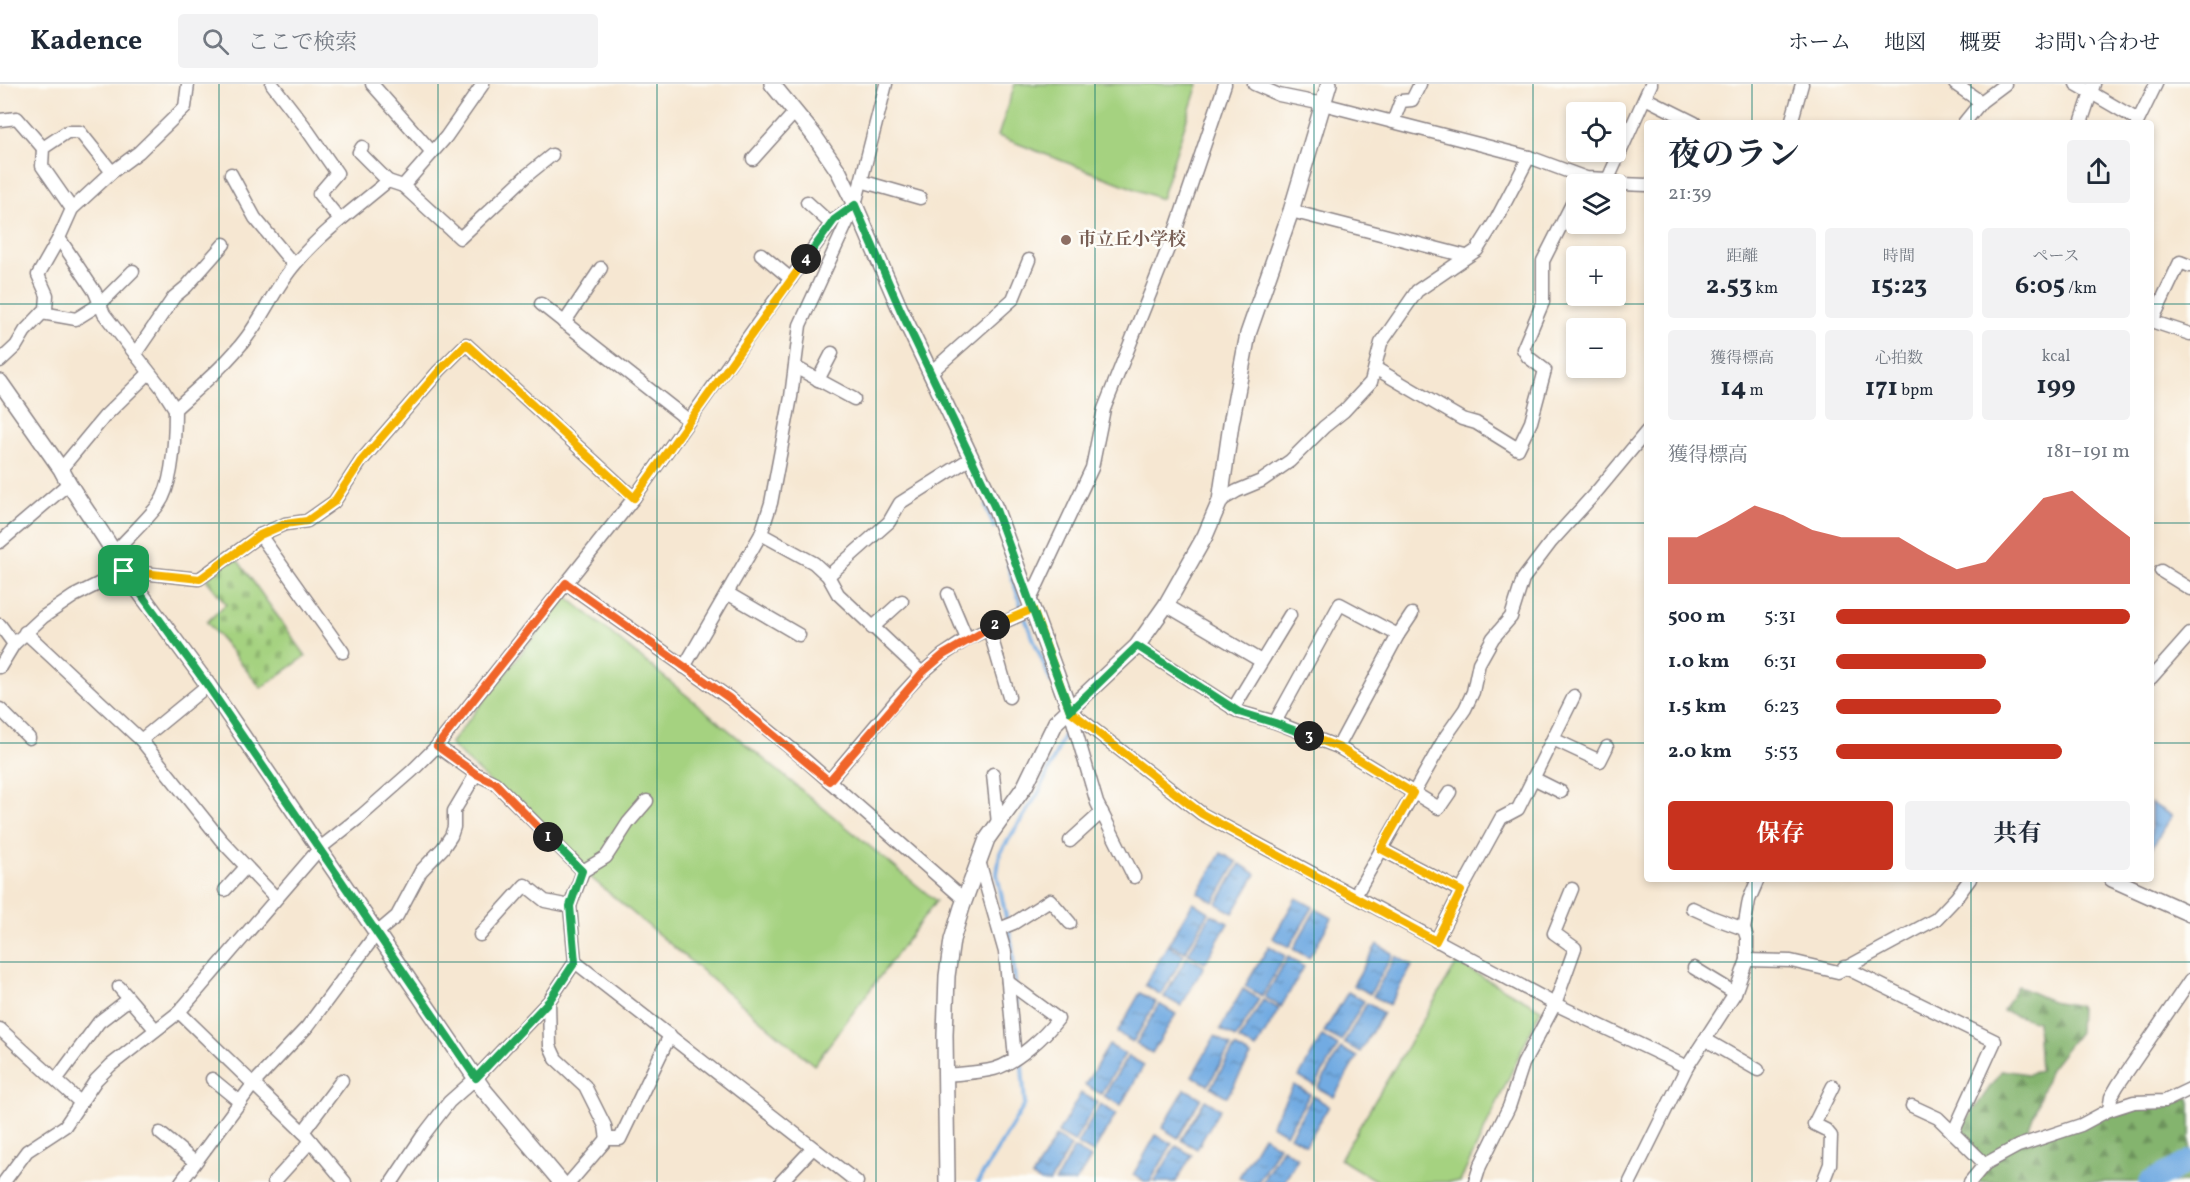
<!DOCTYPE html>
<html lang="ja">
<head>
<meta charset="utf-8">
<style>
	body { margin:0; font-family:Vollkorn,"Noto Serif JP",serif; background:#f2f2f3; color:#1f2937; height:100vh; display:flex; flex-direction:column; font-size:22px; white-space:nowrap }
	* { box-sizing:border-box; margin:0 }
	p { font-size:20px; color:#747a83 }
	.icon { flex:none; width:33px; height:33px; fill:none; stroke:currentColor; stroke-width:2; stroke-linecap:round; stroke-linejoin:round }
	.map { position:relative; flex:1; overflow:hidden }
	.details { position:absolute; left:1644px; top:36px; width:510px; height:762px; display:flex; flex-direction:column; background:#fff; border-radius:6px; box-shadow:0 3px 9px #0003 }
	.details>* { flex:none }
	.tools { position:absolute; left:1566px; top:18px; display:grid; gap:12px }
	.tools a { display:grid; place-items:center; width:60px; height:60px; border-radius:6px; background:#fff; box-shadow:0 3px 9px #0003; font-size:30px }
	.pin { position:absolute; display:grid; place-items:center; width:51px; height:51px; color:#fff; margin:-26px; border-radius:12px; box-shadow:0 3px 9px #0006 }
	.km { position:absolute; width:30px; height:30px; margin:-15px; border-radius:50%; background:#222; color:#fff; font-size:16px; line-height:30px; text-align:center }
	.round { display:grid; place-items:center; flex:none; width:63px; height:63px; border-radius:6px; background:#f2f2f3 }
	.headline { display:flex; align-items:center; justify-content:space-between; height:102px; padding:0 24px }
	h1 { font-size:33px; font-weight:700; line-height:45px }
	.figures { display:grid; grid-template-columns:repeat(3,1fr); gap:9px; height:102px; padding:6px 24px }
	.figures div { display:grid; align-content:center; border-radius:6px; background:#f2f2f3; text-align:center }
	.figures b { font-size:26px; font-weight:700 }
	.figures small { font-size:16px; font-weight:400 }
	.figures p { font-size:16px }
	.chart { height:168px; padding:12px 24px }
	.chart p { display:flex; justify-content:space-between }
	.chart svg { width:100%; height:108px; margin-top:6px; fill:#c8321e; opacity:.7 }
	.cta { display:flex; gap:12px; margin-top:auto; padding:12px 24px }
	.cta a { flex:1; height:69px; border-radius:6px; background:#c8321e; color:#fff; font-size:24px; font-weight:700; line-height:69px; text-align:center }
	.cta a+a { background:#f2f2f3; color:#1f2937 }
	ul { padding:0 24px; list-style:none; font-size:20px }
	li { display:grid; grid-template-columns:96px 72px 1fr; align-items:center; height:45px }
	li i { height:15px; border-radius:8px; background:#c8321e }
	header { display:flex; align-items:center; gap:36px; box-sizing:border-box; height:84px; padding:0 30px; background:#fff; border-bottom:2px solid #e0e1e3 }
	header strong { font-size:28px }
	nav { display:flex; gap:33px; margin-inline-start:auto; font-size:21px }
	.search { width:420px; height:54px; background:#f2f2f3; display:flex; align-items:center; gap:15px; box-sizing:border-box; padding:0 21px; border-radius:6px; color:#747a83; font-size:22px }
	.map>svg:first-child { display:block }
	.grass { fill:#a5d280; stroke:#647a5e; stroke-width:1.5 }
	.forest { fill:url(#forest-firs); stroke:#536b54; stroke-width:1.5 }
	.cemetery { fill:url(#cemetery-stones); stroke:#647a5e; stroke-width:1.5 }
	.water { fill:url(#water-ripples); stroke:#4a668e; stroke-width:1.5 }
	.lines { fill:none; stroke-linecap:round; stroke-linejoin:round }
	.stream { stroke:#72abe2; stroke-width:4 }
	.river { stroke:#72abe2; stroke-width:22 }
	.minor-casing { stroke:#8c8486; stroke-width:15 }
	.tertiary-casing { stroke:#8c8486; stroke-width:18 }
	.minor { stroke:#fff; stroke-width:12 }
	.tertiary { stroke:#fff; stroke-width:15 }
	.split-1-casing { stroke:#fff; stroke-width:12 }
	.split-2-casing { stroke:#fff; stroke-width:12 }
	.split-3-casing { stroke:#fff; stroke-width:12 }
	.split-4-casing { stroke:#fff; stroke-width:12 }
	.split-5-casing { stroke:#fff; stroke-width:12 }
	.split-1 { stroke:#22a559; stroke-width:8 }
	.split-2 { stroke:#f0652b; stroke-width:8 }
	.split-3 { stroke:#f5b400; stroke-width:8 }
	.split-4 { stroke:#22a559; stroke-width:8 }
	.split-5 { stroke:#f5b400; stroke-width:8 }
	.grid { fill:none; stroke:#0f766e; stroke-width:1.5; stroke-opacity:0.55 }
	.education-dot { fill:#8d6e63; stroke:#fdfcf7; stroke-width:2 }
	.labels { text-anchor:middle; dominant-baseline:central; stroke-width:5; stroke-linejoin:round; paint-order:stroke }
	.education-label { font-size:18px; font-weight:bold; fill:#785e54; stroke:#fdfcf7; text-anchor:start }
</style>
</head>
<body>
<header>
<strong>Kadence</strong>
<div class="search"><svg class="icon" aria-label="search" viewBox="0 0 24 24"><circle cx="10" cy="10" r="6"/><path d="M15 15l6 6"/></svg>ここで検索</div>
<nav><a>ホーム</a><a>地図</a><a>概要</a><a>お問い合わせ</a></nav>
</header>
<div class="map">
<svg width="2190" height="1098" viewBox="0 0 2190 1098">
	<defs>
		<pattern id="forest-firs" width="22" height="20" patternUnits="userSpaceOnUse" patternTransform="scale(1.5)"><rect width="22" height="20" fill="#84b46e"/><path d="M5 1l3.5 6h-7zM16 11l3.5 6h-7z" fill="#6c925c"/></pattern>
		<pattern id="cemetery-stones" width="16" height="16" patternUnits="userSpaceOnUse" patternTransform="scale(1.5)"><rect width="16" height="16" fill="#a5d280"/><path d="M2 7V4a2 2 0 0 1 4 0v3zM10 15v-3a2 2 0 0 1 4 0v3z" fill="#8eb470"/></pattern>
		<pattern id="water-ripples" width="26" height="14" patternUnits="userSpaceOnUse" patternTransform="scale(1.5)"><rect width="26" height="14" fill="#72abe2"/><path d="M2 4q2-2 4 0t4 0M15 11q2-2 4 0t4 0" fill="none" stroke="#5d8bb8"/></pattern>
	</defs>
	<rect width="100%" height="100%" fill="#fdfcf7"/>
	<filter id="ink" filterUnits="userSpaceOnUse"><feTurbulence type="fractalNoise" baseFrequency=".0167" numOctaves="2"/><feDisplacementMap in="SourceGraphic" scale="12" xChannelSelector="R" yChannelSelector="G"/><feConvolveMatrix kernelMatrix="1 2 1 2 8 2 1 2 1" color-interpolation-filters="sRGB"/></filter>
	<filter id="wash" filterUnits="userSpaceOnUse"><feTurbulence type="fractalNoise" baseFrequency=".008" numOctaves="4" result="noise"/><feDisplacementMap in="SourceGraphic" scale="24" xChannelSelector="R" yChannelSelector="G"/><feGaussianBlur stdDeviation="1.35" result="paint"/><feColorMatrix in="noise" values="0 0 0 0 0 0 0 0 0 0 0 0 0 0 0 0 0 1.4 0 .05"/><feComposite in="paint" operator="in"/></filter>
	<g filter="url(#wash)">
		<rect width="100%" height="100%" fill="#f6e7d2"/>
		<g class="grass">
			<polygon points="1015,0 1198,0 1161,115 998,52"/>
			<polygon points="566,512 936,817 814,981 583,787 450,660"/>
			<polygon points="1457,879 1541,925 1460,1098 1378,1098 1340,1075"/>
		</g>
		<polygon class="forest" points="2017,902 2051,917 2080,922 2079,948 2050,985 2023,1060 2125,1021 2181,1017 2190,1014 2190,1098 1972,1098 1985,1080 1961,1044 2002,986 2028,990 2040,987 2037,938 2003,927"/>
		<polygon class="cemetery" points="234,471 306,572 261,604 207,538 226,520 206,495"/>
		<g class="water">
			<polygon points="2151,719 2172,732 2151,765"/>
			<polygon points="1221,769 1237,778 1214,818 1198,809"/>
			<polygon points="1240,780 1256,790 1233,829 1217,820"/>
			<polygon points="1296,814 1313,823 1289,863 1273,854"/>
			<polygon points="1193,818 1209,828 1185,868 1169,859"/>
			<polygon points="1316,825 1332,834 1309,874 1293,865"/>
			<polygon points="1211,830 1228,839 1205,879 1188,870"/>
			<polygon points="1377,860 1393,870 1370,910 1353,901"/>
			<polygon points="1168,861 1184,871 1161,911 1145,901"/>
			<polygon points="1269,862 1285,872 1262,912 1245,902"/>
			<polygon points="1396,872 1412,882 1389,921 1373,912"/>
			<polygon points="1187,873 1204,882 1181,922 1164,913"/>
			<polygon points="1288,873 1304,883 1281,923 1265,913"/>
			<polygon points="1243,905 1259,915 1236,954 1220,945"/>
			<polygon points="1348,908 1364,917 1341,957 1324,948"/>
			<polygon points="1140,909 1156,918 1133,958 1117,949"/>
			<polygon points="1263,916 1279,925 1256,965 1239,956"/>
			<polygon points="1367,919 1383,929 1360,968 1344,959"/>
			<polygon points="1159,920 1176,930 1152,969 1136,960"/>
			<polygon points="1215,952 1231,962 1208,1001 1192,992"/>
			<polygon points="1322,952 1338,962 1315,1002 1299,993"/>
			<polygon points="1109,961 1125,970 1101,1010 1085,1001"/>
			<polygon points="1235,963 1251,972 1227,1013 1211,1003"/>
			<polygon points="1341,964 1357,973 1334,1013 1318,1004"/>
			<polygon points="1128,972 1144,981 1121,1021 1104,1012"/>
			<polygon points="1294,1001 1310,1010 1286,1050 1271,1041"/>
			<polygon points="1185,1005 1201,1014 1178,1054 1162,1044"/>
			<polygon points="1081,1009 1097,1018 1074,1058 1058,1049"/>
			<polygon points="1313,1012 1329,1022 1306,1061 1290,1052"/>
			<polygon points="1205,1016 1220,1025 1197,1065 1181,1056"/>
			<polygon points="1100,1020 1116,1030 1093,1069 1077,1060"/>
			<polygon points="1156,1051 1172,1060 1150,1098 1146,1098 1133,1091"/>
			<polygon points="1056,1052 1071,1062 1050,1098 1042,1098 1032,1093"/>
			<polygon points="1263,1052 1279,1062 1258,1098 1248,1098 1239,1093"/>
			<polygon points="1176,1062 1192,1071 1176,1098 1154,1098"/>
			<polygon points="1074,1064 1091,1074 1076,1098 1055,1098"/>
			<polygon points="1282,1064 1298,1074 1284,1098 1262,1098"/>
		</g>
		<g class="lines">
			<g class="stream">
				<polyline points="986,422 994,443"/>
				<polyline points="1008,481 1025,534 1051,598"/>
				<polyline points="1015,899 1012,862 997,790 1000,769 1039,708 1065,649 1068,643 1066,635"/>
				<polyline points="978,1098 1025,1020 1016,907"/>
			</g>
			<polyline class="river" points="2150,1098 2190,1077"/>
		</g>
	</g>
	<g filter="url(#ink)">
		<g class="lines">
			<defs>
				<g id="minor">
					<polyline points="272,0 303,40 337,89 319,110 340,136"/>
					<polyline points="372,0 432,68"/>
					<polyline points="1254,0 1279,11 1323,20 1529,73 1586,94 1608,95 1621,100 1647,101"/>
					<polyline points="1955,0 1981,18"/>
					<polyline points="2076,0 2138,36"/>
					<polyline points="1645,14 1695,39"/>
					<polyline points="0,36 17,34 43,64"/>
					<polyline points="1393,38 1401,17 1412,16 1420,0"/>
					<polyline points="1791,39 1802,0"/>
					<polyline points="1964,39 1981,18 2005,0"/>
					<polyline points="2081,39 2094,0"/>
					<polyline points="2137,39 2156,0"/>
					<polyline points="362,63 359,68 388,97"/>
					<polyline points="753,75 795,28"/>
					<polyline points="231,90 255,134 294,181"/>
					<polyline points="1608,95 1651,0"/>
					<polyline points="861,97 920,114"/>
					<polyline points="403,102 460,154 526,92 552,71"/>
					<polyline points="807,118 831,140"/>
					<polyline points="72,125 42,82 43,64 67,48 80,48 112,88"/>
					<polyline points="1291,127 1466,172"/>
					<polyline points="761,170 791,195"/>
					<polyline points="541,220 688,336"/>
					<polyline points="42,229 76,235 100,220 133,187"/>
					<polyline points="2151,237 2190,250"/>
					<polyline points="2152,237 2180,178 2190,182"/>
					<polyline points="564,239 601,184"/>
					<polyline points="135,270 174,213 186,203 224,160"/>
					<polyline points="0,277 16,262 25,247 46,225 47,211 38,191 59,154"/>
					<polyline points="795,283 854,315"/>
					<polyline points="1375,284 1462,335 1476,339 1518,365 1531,338 1545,286 1528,273 1523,265 1543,218 1543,177 1576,112"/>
					<polyline points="930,289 1013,215 1029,176"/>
					<polyline points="818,296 832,269"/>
					<polyline points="175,325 161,303 104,230 95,208 59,154 72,125 112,88 139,68 185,23 188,0"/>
					<polyline points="61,385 105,332 149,289"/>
					<polyline points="1220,417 1237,407 1261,397 1290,377 1324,343 1344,327 1371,298 1381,259 1417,207 1477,166 1496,136 1529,73"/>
					<polyline points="761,450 814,479 828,492 838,510 922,589"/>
					<polyline points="260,451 343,568"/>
					<polyline points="0,458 68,400"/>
					<path d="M 115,468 C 129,452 146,437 159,420 C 174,399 175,350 175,325 C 200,302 227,280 247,253 C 265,229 276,202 295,180 C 322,148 357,123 388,97 L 403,102 L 446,53 L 483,0"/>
					<polyline points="2161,487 2190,505"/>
					<polyline points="828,492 889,438 900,419 971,374"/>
					<polyline points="566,499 729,614 804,675 965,816"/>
					<polyline points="727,509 799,551"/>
					<polyline points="948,510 967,555"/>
					<polyline points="1030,516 1092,384 1104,325 1177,142 1225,0"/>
					<polyline points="1166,521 1261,577"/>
					<polyline points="0,541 14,560"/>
					<polyline points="872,544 902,517"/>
					<polyline points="989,545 1009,613"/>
					<polyline points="25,548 141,656 208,601"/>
					<polyline points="1137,562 1239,628 1275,638 1338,663 1439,724 1450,708"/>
					<polyline points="0,583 14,560 43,533 74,512 124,487 199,495 260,451 285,440 307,437 334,418 361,377 439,287 466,260 634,414"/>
					<polyline points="684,583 761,450 771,419 791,313 800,241 855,121 886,0"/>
					<polyline points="2151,594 2190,550"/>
					<polyline points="0,625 29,654"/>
					<polyline points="1233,625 1290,531"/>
					<polyline points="1070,627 1202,730 1555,920 1687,983"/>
					<polyline points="1070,627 1097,719 1134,793"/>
					<polyline points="1275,638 1340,520 1398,551"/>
					<polyline points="1553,655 1600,677 1607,663"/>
					<polyline points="141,656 221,756 276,814"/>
					<polyline points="437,662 476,690 495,699 583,787 570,822 575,878 857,1098"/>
					<polyline points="1338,663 1398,551 1412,530"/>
					<polyline points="993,690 998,740"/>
					<polyline points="1533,694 1561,708"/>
					<polyline points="829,697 896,617 922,589 943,571 967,555 1033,525"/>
					<polyline points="1070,757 1102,728"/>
					<polyline points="1381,765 1461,807"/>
					<polyline points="979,777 1005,868 1015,974"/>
					<polyline points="583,787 606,773 628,739 647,717"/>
					<polyline points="225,806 246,783"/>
					<polyline points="1355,812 1446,652 1465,625 1473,608 1479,579 1493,554 1511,533 1523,495 1551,458 1598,406 1647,347"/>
					<polyline points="1692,824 1714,834 1744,845"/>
					<polyline points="999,845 1014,839 1050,816 1070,839"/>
					<polyline points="480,851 525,801 545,817 570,822"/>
					<polyline points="1436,857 1461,807 1501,734 1518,725 1574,612"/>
					<polyline points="1747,876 1791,877 1838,888 1936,835 1956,814 1970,795"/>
					<polyline points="1844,883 1995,957 1953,1049"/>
					<polyline points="1694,884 1735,909"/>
					<polyline points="119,903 155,945"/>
					<polyline points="549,917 550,962 556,975 585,1002 605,1042 607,1055"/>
					<polyline points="179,928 306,1051 345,1098"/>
					<polyline points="0,945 81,1019"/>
					<polyline points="1706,956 1758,986"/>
					<path d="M 947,991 C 962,989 979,989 994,985 C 1016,979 1045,952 1058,935 L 1008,898"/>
					<polyline points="212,995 240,1018"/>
					<polyline points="56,996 99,938 129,915"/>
					<polyline points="1912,1022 1938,1034 1985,1080"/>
					<polyline points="2109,1026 2111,1013 2118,1001 2190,896"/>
					<polyline points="303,1048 342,996"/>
					<polyline points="160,1049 195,1078"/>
					<polyline points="4,1098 27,1067 65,1042 96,996 111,981 179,928 320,764 361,732 412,687 437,662 634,414 761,235 834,136 855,121"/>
					<polyline points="181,1098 254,999 307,943 377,849 397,832 421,787 443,764 451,752 454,743 454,727 476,690"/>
					<polyline points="274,1098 311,1057"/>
					<polyline points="392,1098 422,1053 449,1018 476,994 549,917 575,878"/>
					<polyline points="570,1098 607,1055 620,1055 670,951"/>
					<polyline points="781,1098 813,1064"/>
					<polyline points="1475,1098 1480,1082 1509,1023 1523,980 1555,920 1575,864 1554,849 1572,805"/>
					<polyline points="1630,1098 1687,983 1735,909 1747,876 1747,854 1744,845 1749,816 1758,795"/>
					<polyline points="1823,1098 1830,1080 1831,1052 1826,1046 1814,1040 1833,1002"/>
					<polyline points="1970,1098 1985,1080 2018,1062 2081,1041 2109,1026 2134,1018 2165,1017 2190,1005"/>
				</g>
				<g id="tertiary">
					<polyline points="772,0 813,50 839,88 855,121 900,225 996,426 1070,627"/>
					<path d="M 0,298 L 61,385 C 79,421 107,451 124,487 L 208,601 L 483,1005 L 561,1098"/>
					<polyline points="2112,795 2190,830"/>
					<polyline points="947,1098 945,951 947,892 952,856 962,823 987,755 1025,702 1056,638 1137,562 1166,521 1205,452 1220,417 1231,340 1248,250 1291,127 1329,0"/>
				</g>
			</defs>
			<use href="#minor" class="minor-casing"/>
			<use href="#tertiary" class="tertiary-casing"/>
			<use href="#minor" class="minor"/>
			<use href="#tertiary" class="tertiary"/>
		</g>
	</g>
	<g class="lines" filter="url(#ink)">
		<defs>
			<polyline id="split-1" points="124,487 208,602 476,994 549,917 575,878 570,822 582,787 548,753"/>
			<polyline id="split-2" points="548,753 495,699 476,690 437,662 566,499 729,614 829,697 922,589 943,571 995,541"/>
			<polyline id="split-3" points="995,541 1033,525 1070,627 1202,730 1436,857 1461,807 1381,765 1413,709 1338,663 1309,652"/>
			<polyline id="split-4" points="806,175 834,136 855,121 900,225 996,426 1070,627 1137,562 1239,628 1275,639 1309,652"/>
			<polyline id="split-5" points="124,487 200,495 260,451 285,440 307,437 334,418 361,377 439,287 466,260 634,414 806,175"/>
		</defs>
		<use href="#split-1" class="split-1-casing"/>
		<use href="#split-2" class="split-2-casing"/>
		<use href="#split-3" class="split-3-casing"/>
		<use href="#split-4" class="split-4-casing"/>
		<use href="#split-5" class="split-5-casing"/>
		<use href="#split-1" class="split-1"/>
		<use href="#split-2" class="split-2"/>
		<use href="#split-3" class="split-3"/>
		<use href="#split-4" class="split-4"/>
		<use href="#split-5" class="split-5"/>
	</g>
	<path class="grid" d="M 219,0 L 219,1098M 438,0 L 438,1098M 657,0 L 657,1098M 876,0 L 876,1098M 1095,0 L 1095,1098M 1314,0 L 1314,1098M 1533,0 L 1533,1098M 1752,0 L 1752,39M 1971,0 L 1971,39M 0,220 L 1647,220M 2151,220 L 2190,220M 0,439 L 1647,439M 2151,439 L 2190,439M 0,659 L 1647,659M 2151,659 L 2190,659M 1752,795 L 1752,1098M 1971,795 L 1971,1098M 0,878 L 2190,878"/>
	<circle class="education-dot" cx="1066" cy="156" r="6"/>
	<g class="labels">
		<g class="education-label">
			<text x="1078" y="156">市立丘小学校</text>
		</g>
	</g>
</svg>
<div class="tools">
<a><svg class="icon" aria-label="locate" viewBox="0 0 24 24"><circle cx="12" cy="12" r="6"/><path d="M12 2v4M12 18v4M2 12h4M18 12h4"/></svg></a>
<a><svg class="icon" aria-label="layers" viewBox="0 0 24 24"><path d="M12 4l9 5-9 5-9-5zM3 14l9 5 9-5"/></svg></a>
<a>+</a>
<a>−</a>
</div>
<div class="pin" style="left:124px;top:487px;background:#1e9e55"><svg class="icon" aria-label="arrive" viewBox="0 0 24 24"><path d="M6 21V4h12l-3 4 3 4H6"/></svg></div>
<b class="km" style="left:548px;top:753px">1</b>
<b class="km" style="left:995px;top:541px">2</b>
<b class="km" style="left:1309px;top:652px">3</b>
<b class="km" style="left:806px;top:175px">4</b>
<section class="details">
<div class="headline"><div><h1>夜のラン</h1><p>21:39</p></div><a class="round"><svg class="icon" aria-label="share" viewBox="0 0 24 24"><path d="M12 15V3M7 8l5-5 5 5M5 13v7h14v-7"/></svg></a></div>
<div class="figures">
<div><p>距離</p><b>2.53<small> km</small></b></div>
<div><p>時間</p><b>15:23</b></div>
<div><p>ペース</p><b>6:05<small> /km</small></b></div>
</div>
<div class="figures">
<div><p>獲得標高</p><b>14<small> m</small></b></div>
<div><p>心拍数</p><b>171<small> bpm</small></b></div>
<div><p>kcal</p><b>199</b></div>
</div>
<div class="chart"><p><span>獲得標高</span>181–191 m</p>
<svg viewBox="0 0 160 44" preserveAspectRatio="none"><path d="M0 44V25L10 25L20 19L30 12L40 16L50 22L60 25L70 25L80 25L90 32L100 38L110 35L120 22L130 9L140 6L150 16L160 25V44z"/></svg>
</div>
<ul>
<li><b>500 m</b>5:31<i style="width:100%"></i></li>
<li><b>1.0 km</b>6:31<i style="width:51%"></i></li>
<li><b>1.5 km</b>6:23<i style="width:56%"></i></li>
<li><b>2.0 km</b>5:53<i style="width:77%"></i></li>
</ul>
<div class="cta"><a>保存</a><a>共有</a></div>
</section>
</div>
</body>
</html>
